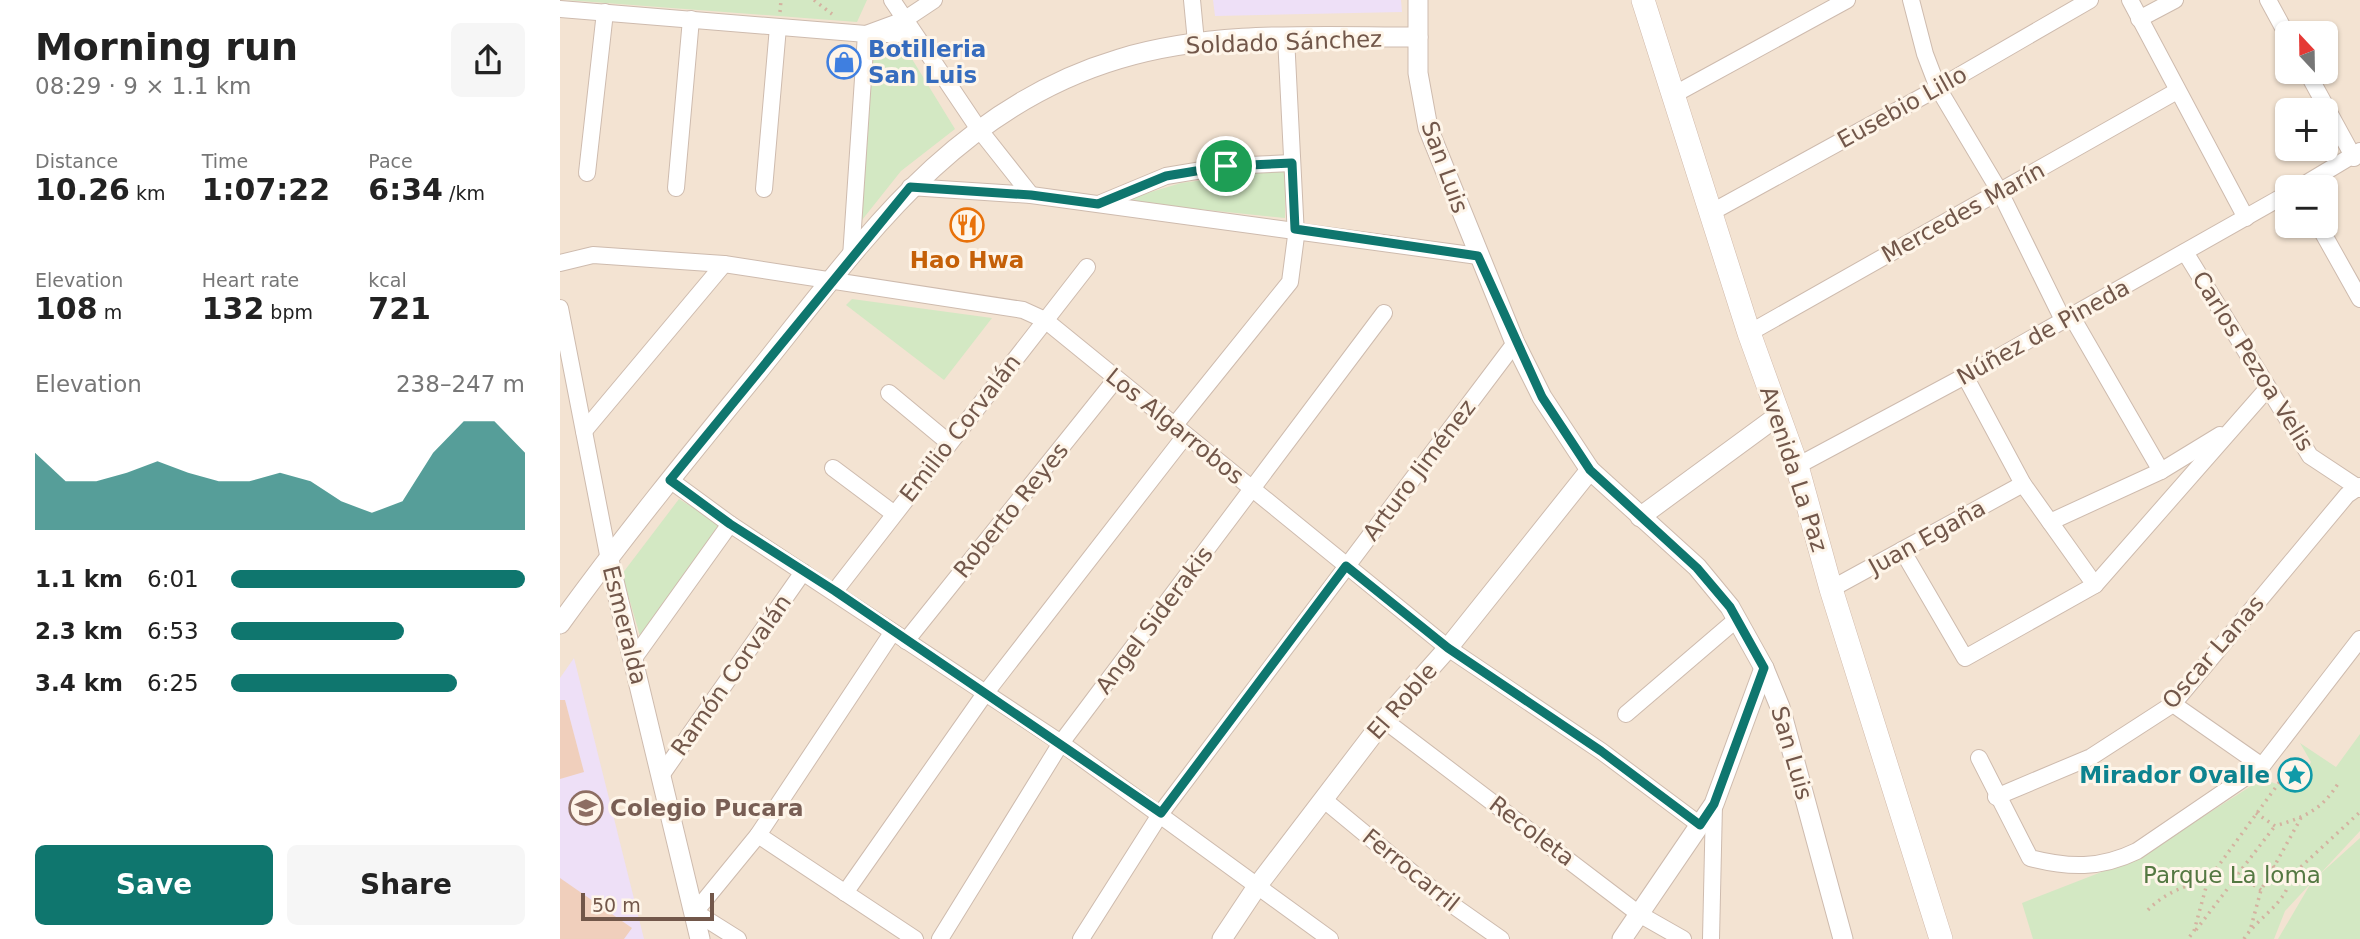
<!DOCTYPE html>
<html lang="en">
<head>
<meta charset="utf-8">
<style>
	body { margin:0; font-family:"DejaVu Sans",sans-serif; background:#f6f6f6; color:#222; height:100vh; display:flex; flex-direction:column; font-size:26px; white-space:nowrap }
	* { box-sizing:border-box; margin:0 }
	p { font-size:23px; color:#767676 }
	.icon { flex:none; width:38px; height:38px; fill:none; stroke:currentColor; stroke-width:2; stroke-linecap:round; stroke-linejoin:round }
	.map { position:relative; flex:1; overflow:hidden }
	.drawer { display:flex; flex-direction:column; background:#fff; width:560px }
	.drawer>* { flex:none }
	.needle { width:46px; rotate:338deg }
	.controls { position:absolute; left:1715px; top:21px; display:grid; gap:14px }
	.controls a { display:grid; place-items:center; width:63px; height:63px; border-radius:10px; background:#fff; box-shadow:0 2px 5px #0004; font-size:35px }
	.scale { position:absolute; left:21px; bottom:18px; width:133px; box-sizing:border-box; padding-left:7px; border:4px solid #72574a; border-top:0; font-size:19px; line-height:24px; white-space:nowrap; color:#72574a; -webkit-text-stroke:5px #fef5e9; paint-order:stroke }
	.pin { position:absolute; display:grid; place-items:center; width:60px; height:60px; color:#fff; margin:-30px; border:4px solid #fff; border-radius:50%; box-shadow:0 2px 7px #0007 }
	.round { display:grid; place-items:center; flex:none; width:74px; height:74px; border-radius:10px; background:#f6f6f6 }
	.overview { display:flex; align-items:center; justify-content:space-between; height:119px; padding:0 35px }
	h1 { font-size:38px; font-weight:700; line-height:52px }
	.figures { display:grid; grid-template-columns:repeat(3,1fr); gap:10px; height:119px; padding:7px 35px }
	.figures div { display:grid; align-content:center }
	.figures b { font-size:30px; font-weight:700 }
	.figures small { font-size:19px; font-weight:400 }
	.figures p { font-size:19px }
	.chart { height:196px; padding:14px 35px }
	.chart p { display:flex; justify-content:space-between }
	.chart svg { width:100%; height:126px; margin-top:7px; fill:#0f766e; opacity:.7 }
	.action { display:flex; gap:14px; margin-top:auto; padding:14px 35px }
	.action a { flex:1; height:80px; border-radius:10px; background:#0f766e; color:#fff; font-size:28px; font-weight:700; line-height:80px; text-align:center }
	.action a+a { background:#f6f6f6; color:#222 }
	ul { padding:0 35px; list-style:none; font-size:23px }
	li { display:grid; grid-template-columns:112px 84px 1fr; align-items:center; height:52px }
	li i { height:18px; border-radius:9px; background:#0f766e }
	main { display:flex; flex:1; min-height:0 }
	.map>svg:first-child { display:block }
	.residential { fill:#f3e3d2; fill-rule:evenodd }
	.education { fill:#eee0f7 }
	.green { fill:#d3e8c3 }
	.building { fill:#f0cfbc }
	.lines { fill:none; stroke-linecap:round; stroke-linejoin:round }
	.minor-casing { stroke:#cebbae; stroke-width:18 }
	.tertiary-casing { stroke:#cebbae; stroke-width:21 }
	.secondary-casing { stroke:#d1baab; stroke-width:24 }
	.path { stroke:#d4b2a0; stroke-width:3.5; stroke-dasharray:2 5; stroke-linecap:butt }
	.minor { stroke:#fff; stroke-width:16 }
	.tertiary { stroke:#fff; stroke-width:19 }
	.secondary { stroke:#fff; stroke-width:23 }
	.route-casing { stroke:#fff; stroke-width:14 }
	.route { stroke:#0f766e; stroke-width:9 }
	.labels { text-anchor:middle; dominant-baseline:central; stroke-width:6; stroke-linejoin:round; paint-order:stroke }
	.street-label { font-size:23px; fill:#72574a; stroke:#fef5e9 }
	.shop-label { font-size:23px; font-weight:bold; fill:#366cbe; stroke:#fef5e9; text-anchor:start }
	.food-label { font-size:23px; font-weight:bold; fill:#c56008; stroke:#fef5e9 }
	.culture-label { font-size:23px; font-weight:bold; fill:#0d838f; stroke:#fef5e9; text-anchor:end }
	.education-label { font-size:23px; font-weight:bold; fill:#785e54; stroke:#fef5e9; text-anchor:start }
	.park-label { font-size:23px; fill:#547842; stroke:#fef5e9 }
</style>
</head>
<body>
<main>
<section class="drawer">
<div class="overview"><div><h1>Morning run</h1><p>08:29 · 9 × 1.1 km</p></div><a class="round"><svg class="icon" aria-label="share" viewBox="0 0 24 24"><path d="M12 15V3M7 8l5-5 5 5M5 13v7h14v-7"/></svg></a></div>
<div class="figures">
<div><p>Distance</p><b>10.26<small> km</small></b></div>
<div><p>Time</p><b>1:07:22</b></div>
<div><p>Pace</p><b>6:34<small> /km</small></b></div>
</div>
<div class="figures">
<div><p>Elevation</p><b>108<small> m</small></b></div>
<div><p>Heart rate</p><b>132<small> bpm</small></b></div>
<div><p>kcal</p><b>721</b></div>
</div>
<div class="chart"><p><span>Elevation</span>238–247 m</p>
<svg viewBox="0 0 160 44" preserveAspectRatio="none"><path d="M0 44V17L10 27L20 27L30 24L40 20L50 24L60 27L70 27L80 24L90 27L100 34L110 38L120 34L130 17L140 6L150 6L160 17V44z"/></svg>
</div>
<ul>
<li><b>1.1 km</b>6:01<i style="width:100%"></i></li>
<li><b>2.3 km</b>6:53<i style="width:59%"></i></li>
<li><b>3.4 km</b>6:25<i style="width:77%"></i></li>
</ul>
<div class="action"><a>Save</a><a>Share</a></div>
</section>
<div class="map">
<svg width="1800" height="939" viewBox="0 0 1800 939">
	<rect width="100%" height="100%" fill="#fbf1e4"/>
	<path class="residential" d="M 0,0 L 1800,0 L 1800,939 L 0,939 ZM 1727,33 L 1766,33 L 1766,72 L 1727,72 ZM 1727,110 L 1766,110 L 1766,149 L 1727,149 ZM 1727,187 L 1766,187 L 1766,226 L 1727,226 Z"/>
	<g class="education">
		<polygon points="653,0 841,0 842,12 655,16"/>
		<polygon points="14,658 84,939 0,939 0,678"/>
	</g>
	<g class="green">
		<polygon points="6,0 307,0 297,22"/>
		<polygon points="313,46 344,46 395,129 341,171 298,225"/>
		<polygon points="725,169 725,218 561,201 621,183"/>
		<polygon points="292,299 432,318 384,380 286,305"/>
		<polygon points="119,499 163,526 80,636 62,574"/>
		<polygon points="1800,734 1800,831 1759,875 1800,838 1800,939 1718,939 1751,883 1725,911 1714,939 1473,939 1462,903 1580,857 1702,779 1726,787 1743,778 1751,762 1740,743 1776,767"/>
	</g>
	<g class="building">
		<polygon points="0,700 5,700 24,772 0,779"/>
		<polygon points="0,878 72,928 64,939 0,939"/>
	</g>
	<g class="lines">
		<defs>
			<g id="minor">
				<polyline points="332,0 418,128 471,195"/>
				<polyline points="632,0 636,42"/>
				<polyline points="1351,0 1365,54 1378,88 1440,192 1504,322"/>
				<polyline points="1570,0 1686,218"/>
				<polyline points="1708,0 1727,35"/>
				<polyline points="0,9 306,34 353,34"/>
				<polyline points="1579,19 1615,0"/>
				<polyline points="1747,72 1794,158"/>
				<polyline points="1115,94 1287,0"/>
				<polyline points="27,173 45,12"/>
				<polyline points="350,187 471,195 918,256"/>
				<polyline points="1740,187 1800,151"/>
				<polyline points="116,188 131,19"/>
				<polyline points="204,189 218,27"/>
				<polyline points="541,203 606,176 666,166 732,163"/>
				<polyline points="1152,212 1378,88 1530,0"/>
				<polyline points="1759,226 1800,299"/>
				<polyline points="1625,252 1750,456 1800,489"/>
				<polyline points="291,257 306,34 344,20 374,0"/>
				<polyline points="0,263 33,255 164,264 463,310 485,320 888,648 1041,751 1140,825"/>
				<polyline points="0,308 49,560"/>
				<polyline points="1512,317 1601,471"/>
				<polyline points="1189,333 1617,91"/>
				<polyline points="1405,376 1463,484 1535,585"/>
				<polyline points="329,393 388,442"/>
				<polyline points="614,426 730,282 736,236 726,37"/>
				<polyline points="24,431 164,264"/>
				<polyline points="1237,466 1405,376 1727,194"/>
				<polyline points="273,468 333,513"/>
				<polyline points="110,480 170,524 501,743 770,939"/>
				<polyline points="1490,522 1601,471 1660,435"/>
				<polyline points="1342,550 1405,658 1535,585 1707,389"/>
				<polyline points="1271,589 1463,484"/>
				<polyline points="275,591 527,267"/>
				<polyline points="346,641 556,379"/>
				<polyline points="74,658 170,524"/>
				<polyline points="1613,704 1702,766"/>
				<polyline points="1066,714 1177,619"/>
				<polyline points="824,720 1079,914 1123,939"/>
				<path d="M 1419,758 L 1470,858 C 1509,868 1540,869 1577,851 L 1702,766 L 1800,639"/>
				<polyline points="100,777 243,572"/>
				<polyline points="1436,797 1531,757 1613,704 1787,495 1800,486"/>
				<polyline points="763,799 884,899 941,939"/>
				<polyline points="198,835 355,939"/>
				<polyline points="285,893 424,695 625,436"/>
				<polyline points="178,939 135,912 198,835 332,633"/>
				<polyline points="380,939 501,743 824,313"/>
				<polyline points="521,939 601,813 955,343"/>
				<polyline points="1151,939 1154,804"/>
			</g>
			<g id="tertiary">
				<polyline points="858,0 858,73 868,128 955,343 982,397 1030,470 1137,567 1170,607 1204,668 1220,707 1283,939"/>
				<polyline points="1080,517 1219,415"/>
				<polyline points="49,560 140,939"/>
				<path d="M 0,624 C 62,538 129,456 196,374 C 300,245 391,109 559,59 C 655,30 758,37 858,37"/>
				<polyline points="662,939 698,885 824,720 888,648 1030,470"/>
				<polyline points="1062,939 1154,804 1204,668"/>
			</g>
			<polyline id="secondary" points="1083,0 1189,333 1237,466 1271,589 1381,939"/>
		</defs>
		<use href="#minor" class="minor-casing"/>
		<use href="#tertiary" class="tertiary-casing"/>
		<use href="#secondary" class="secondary-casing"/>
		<g class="path">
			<polyline points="254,0 272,14"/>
			<polyline points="220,12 221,0"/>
			<path d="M 1696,813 L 1715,826 C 1745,817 1762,810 1779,782"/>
			<polyline points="1713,866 1730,877 1800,812"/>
			<polyline points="1648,880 1724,776"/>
			<polyline points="1701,890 1678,874 1715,826"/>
			<path d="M 1588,910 C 1603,894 1627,884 1648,880 L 1634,931 L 1628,939"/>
			<polyline points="1691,927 1701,890 1741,818"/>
			<polyline points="1636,930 1678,875"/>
			<path d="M 1684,939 C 1697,918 1727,903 1730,878"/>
		</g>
		<use href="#minor" class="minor"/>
		<use href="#tertiary" class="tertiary"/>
		<use href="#secondary" class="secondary"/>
	</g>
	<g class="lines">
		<defs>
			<polygon id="route" points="732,163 735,229 918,256 982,397 1030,470 1137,568 1170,607 1204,668 1154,804 1140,825 1041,751 888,648 786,566 601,813 275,591 170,524 110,480 350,187 471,195 538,204 606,176 666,166"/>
		</defs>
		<use href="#route" class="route-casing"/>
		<use href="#route" class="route"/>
	</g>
	<defs>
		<symbol id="shop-ring" viewBox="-11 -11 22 22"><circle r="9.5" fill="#fef5e9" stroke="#3f7fe0" stroke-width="1.5"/><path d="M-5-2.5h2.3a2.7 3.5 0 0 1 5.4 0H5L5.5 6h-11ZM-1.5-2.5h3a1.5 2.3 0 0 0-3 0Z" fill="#3f7fe0"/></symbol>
		<symbol id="restaurant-ring" viewBox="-11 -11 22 22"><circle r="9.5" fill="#fef5e9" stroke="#e8710a" stroke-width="1.5"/><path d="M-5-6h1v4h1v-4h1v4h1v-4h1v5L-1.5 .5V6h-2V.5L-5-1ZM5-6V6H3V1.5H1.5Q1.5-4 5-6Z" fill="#e8710a"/></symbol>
		<symbol id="sight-ring" viewBox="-11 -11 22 22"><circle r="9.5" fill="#fef5e9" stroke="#0f9aa8" stroke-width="1.5"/><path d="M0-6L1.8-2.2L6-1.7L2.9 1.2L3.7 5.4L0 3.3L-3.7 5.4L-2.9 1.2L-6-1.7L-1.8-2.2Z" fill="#0f9aa8"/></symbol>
		<symbol id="school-ring" viewBox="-11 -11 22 22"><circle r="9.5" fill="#fef5e9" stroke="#8d6e63" stroke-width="1.5"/><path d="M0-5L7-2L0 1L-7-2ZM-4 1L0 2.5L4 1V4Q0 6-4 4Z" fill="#8d6e63"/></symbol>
	</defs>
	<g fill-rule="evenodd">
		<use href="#shop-ring" x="265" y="43" width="38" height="38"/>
		<use href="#restaurant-ring" x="388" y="206" width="38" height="38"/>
		<use href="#sight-ring" x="1716" y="756" width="38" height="38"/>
		<use href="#school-ring" x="7" y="789" width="38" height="38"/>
	</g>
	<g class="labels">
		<g class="street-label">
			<text transform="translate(724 42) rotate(-2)">Soldado Sánchez</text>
			<text transform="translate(1342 107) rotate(-29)">Eusebio Lillo</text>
			<text transform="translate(885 167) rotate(70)">San Luis</text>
			<text transform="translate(1403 212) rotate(-29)">Mercedes Marín</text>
			<text transform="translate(1483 332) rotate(-29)">Núñez de Pineda</text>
			<text transform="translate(1693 361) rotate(58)">Carlos Pezoa Velis</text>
			<text transform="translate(615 426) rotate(39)">Los Algarrobos</text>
			<text transform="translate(400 428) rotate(-52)">Emilio Corvalán</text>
			<text transform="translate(1234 469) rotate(72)">Avenida La Paz</text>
			<text transform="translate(859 470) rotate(-53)">Arturo Jiménez</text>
			<text transform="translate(451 510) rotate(-51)">Roberto Reyes</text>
			<text transform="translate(1367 537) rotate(-29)">Juan Egaña</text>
			<text transform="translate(594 620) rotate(-53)">Angel Siderakis</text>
			<text transform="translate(65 625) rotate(76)">Esmeralda</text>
			<text transform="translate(1653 652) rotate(-49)">Oscar Lanas</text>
			<text transform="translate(171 675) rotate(-55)">Ramón Corvalán</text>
			<text transform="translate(842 701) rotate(-49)">El Roble</text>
			<text transform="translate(1232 753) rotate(74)">San Luis</text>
			<text transform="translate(972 831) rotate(37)">Recoleta</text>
			<text transform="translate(851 870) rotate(39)">Ferrocarril</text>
		</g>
		<g class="shop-label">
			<text x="308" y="49">Botilleria<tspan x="308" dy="26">San Luis</tspan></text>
		</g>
		<g class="food-label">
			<text x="407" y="260">Hao Hwa</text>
		</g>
		<g class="culture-label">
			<text x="1710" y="775">Mirador Ovalle</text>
		</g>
		<g class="education-label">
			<text x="50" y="808">Colegio Pucara</text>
		</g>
		<g class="park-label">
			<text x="1672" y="875">Parque La loma</text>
		</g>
	</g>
</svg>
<div class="controls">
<a><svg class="needle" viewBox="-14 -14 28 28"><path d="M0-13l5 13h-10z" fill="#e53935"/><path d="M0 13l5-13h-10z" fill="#767676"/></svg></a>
<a>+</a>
<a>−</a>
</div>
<div class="scale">50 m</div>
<div class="pin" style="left:666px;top:166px;background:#1e9e55"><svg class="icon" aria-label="arrive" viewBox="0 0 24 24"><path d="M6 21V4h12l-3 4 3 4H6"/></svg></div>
</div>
</main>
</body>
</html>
